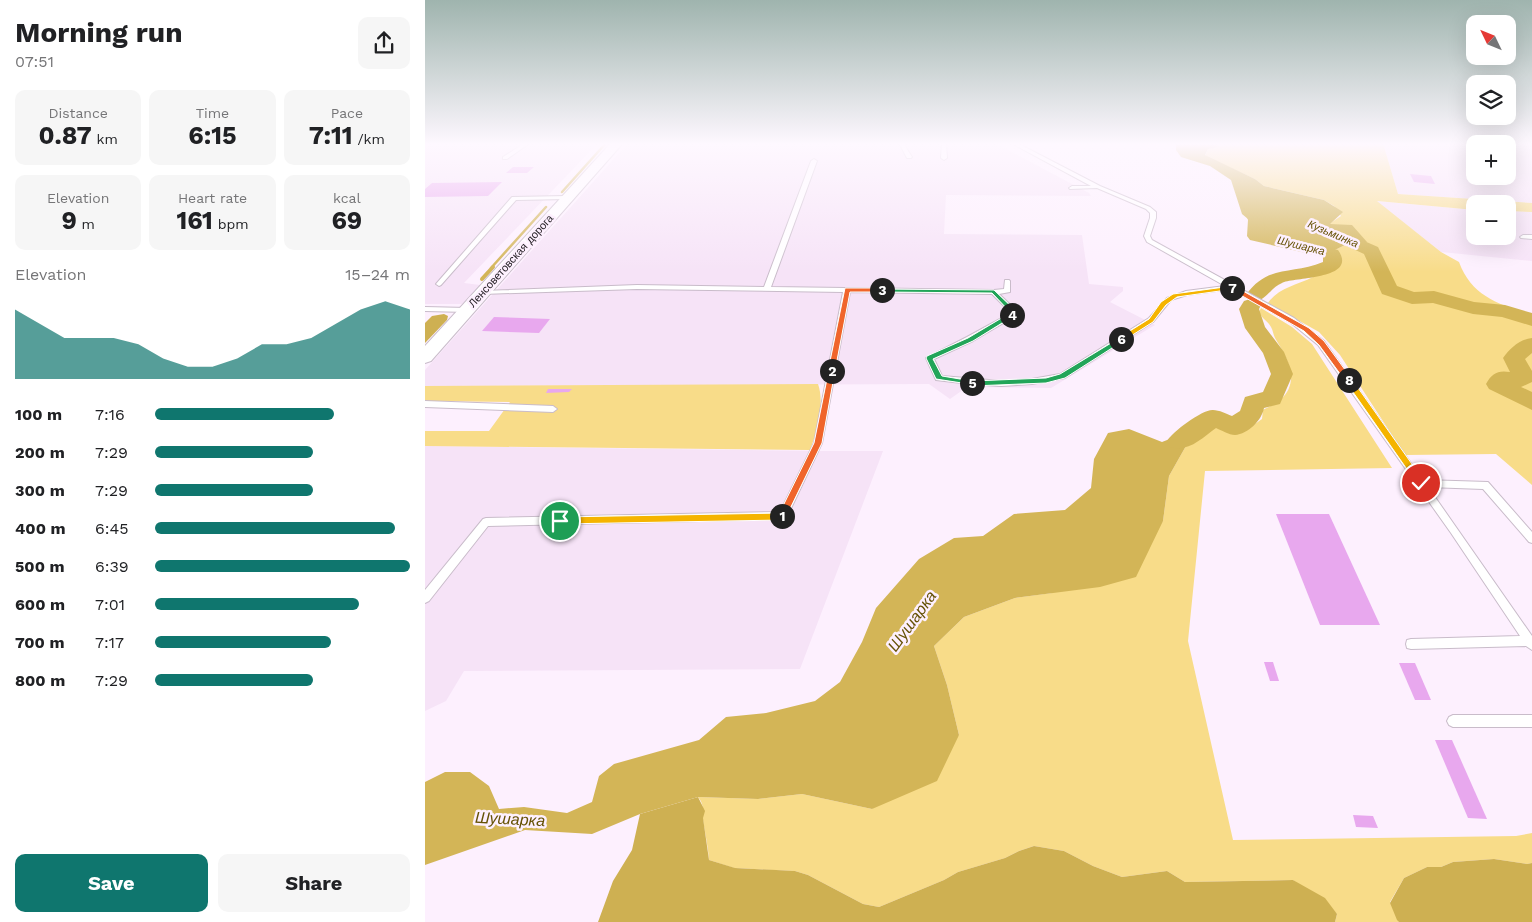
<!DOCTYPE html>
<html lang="en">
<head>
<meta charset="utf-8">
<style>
	body { margin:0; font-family:"Work Sans",sans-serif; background:#f6f6f6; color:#202124; height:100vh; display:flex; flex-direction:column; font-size:19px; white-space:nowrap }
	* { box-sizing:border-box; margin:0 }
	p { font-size:16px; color:#757577 }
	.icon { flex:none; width:28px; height:28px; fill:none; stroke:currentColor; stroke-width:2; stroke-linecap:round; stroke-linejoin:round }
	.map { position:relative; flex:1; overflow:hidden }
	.sheet { display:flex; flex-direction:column; background:#fff; width:425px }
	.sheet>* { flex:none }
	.needle { width:32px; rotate:313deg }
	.fabs { position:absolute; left:1041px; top:15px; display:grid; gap:10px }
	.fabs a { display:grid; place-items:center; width:50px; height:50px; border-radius:10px; background:#fff; box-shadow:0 5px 20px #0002; font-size:25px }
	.pin { position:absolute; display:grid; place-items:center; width:42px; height:42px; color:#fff; margin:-21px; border:2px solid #fff; border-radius:50%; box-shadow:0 1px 5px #0007 }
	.km { position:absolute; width:25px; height:25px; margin:-12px; border-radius:50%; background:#222; color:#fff; font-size:14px; line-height:25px; text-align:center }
	.round { display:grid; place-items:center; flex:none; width:52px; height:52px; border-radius:10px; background:#f6f6f6 }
	.headline { display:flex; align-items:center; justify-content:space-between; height:85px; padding:0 15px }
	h1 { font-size:28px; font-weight:700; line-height:38px }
	.stats { display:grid; grid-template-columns:repeat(3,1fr); gap:8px; height:85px; padding:5px 15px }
	.stats div { display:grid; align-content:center; border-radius:10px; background:#f6f6f6; text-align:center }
	.stats b { font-size:25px; font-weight:700 }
	.stats small { font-size:14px; font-weight:400 }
	.stats p { font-size:14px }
	.chart { height:140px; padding:10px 15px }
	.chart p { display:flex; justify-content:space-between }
	.chart svg { width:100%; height:90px; margin-top:5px; fill:#0f766e; opacity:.7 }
	.action { display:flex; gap:10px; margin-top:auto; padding:10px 15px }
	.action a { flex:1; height:58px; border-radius:10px; background:#0f766e; color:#fff; font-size:20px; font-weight:700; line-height:58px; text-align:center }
	.action a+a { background:#f6f6f6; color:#202124 }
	ul { padding:0 15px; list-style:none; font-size:16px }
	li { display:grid; grid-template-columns:80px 60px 1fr; align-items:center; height:38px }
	li i { height:12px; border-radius:6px; background:#0f766e }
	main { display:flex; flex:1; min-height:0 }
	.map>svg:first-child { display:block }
	.built { fill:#f6e3f7; fill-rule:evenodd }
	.green { fill:#f8dc89 }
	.forest { fill:#ceb052 }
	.water { fill:#d3b557 }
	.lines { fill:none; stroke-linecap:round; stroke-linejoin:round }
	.stream-far1 { stroke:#d3b557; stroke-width:2.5 }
	.stream { stroke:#d3b557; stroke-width:4 }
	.river { fill:#d3b557; fill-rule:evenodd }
	.building { fill:#e8a8ee }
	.service-casing { stroke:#c9bcca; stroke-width:2 }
	.tertiary-casing { stroke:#c9bcca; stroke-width:2 }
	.service { fill:#fff; fill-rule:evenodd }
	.tertiary { fill:#fff; fill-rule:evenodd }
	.split-1 { fill:#f5b400; stroke:#fff }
	.split-2 { fill:#f0652b; stroke:#fff }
	.split-3 { fill:#f0652b; stroke:#fff }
	.split-4 { fill:#22a559; stroke:#fff }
	.split-5 { fill:#22a559; stroke:#fff }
	.split-6 { fill:#22a559; stroke:#fff }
	.split-7 { fill:#f5b400; stroke:#fff }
	.split-8 { fill:#f0652b; stroke:#fff }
	.split-9 { fill:#f5b400; stroke:#fff }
	.labels { text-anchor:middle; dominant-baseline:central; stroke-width:5; stroke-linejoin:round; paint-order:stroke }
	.far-water-label { font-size:11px; font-style:italic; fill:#665206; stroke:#fdf0fe }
	.far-street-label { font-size:11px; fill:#201b20; stroke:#fdf0fe }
	.near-water-label { font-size:16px; font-style:italic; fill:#665206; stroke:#fdf0fe }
</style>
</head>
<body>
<main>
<section class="sheet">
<div class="headline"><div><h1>Morning run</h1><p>07:51</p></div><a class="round"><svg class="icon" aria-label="share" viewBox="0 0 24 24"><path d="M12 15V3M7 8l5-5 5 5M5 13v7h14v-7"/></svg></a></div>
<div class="stats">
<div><p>Distance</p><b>0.87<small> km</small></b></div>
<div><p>Time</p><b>6:15</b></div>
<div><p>Pace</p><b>7:11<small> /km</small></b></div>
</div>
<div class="stats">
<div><p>Elevation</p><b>9<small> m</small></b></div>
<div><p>Heart rate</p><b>161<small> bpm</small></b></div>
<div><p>kcal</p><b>69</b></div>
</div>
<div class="chart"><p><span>Elevation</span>15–24 m</p>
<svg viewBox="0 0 160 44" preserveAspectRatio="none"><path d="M0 44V10L10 17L20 24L30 24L40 24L50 27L60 34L70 38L80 38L90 34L100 27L110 27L120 24L130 17L140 10L150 6L160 10V44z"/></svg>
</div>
<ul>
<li><b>100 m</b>7:16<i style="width:70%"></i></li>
<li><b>200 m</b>7:29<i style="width:62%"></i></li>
<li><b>300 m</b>7:29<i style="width:62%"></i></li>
<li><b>400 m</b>6:45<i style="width:94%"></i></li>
<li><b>500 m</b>6:39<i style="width:100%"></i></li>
<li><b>600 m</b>7:01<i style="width:80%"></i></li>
<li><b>700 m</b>7:17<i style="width:69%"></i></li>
<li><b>800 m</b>7:29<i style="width:62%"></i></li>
</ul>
<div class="action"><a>Save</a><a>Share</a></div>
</section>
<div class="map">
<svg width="1107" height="922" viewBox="0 0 1107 922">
	<rect width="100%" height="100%" fill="#fdf0fe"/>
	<g class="built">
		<polygon points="0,143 173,143 39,283 55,285 37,304 0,304"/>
		<polygon points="203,143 570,143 664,193 666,196 521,195 519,234 657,235 664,284 698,287 698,291 685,302 730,325 626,388 542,387 525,399 504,384 0,386 0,370"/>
		<path d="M 958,143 L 1008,146 L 1006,143 L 1107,143 L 1107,203 L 973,194 ZM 1050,144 L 1082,144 L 1082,176 L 1050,176 Z"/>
		<polygon points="951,201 1050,210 1050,236 1082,236 1083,211 1107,212 1107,261 1016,252"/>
		<polygon points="0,446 395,451 458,451 375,669 39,671 21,701 0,711"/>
	</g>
	<g class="green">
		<path d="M 788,143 L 958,143 L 973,194 L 1107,203 L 1107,212 L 1083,211 L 1082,204 L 1050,204 L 1050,210 L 952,201 L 1016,252 L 1034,262 C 1047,297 1074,304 1107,315 L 1107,485 L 1071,454 L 980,455 L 915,355 L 894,332 L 843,303 C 853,288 872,285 888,277 L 877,271 L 892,268 L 900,270 L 899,266 L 905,264 L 913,251 L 906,252 L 924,243 L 941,242 L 904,224 L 916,216 L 909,206 L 899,200 L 839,186 L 830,179 L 780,156 L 783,149 L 792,147 Z"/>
		<path d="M 836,308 L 867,327 L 887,344 L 967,468 L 780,471 L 763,641 L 808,840 L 1091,836 L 1107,833 L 1107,863 L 1102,864 L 1069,859 L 1028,862 L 1016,867 L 1002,867 L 979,878 L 965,902 L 974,922 L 910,922 L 912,914 L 868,880 L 760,882 L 742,871 L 697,877 L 668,866 L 639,851 L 609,846 L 594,851 L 580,858 L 533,872 L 519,880 L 454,907 L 438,904 L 383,875 L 370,871 L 309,868 L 284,860 C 283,846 280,833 278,820 C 277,810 280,806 273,797 L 333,799 L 377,794 L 447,809 L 534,735 L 522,685 L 509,646 L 539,617 L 590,598 L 627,593 L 738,521 L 744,476 L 766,437 L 792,422 C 815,434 816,434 837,419 L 838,410 C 843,407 851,404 855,400 C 877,381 861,356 850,338 C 848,334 848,330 846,327 C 843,321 838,320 834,312 Z"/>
		<path d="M 393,384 C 400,403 392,432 385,450 L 0,446 L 0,431 L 64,431 L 85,402 L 0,401 L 0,386 Z"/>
	</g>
	<g class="forest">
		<polygon points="19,314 23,316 22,320 0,343 0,323 7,316"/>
		<polygon points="273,797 280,811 278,818 284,860 310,868 370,871 383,875 438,904 454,907 519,880 533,872 580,858 594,851 609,846 639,851 668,866 697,877 742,871 760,882 868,880 900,898 912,914 910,922 173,922 188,881 207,850 215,814"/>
		<polygon points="1069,859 1102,864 1107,863 1107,922 974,922 972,920 965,903 979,878 1002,867 1016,867 1028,862"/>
	</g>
	<g class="water">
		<polygon points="751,143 788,143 793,147 783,149 780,155 830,179 839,186 899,200 918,212 905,224 927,225 942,242 924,243 906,252 830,235 823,219 817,214 806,180 785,166 756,157 751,150"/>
		<polygon points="778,420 785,425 766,437 744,476 738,521 711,577 675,587 590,598 539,617 509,646 522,685 534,735 512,781 447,809 377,794 333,799 273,797 215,814 167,834 100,830 0,865 0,782 20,772 45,772 64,786 74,809 99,807 142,813 167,802 174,776 189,764 274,740 301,717 341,713 390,701 415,682 437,642 451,608 494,559 529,538 558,536 589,514 640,510 666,488 669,459 683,433 704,429 737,442 760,433"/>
	</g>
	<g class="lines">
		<g class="stream-far1">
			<polyline points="137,192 181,143"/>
			<polyline points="66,268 121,207"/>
		</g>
		<polyline class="stream" points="57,279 68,267"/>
		<g class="river">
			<path d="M 825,198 L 831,200 C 838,210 839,221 840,233 L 913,250 C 934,280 869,277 857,283 C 847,287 842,298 832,301 L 836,305 L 834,309 L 840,327 L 859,352 L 868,374 L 855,404 L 839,408 C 837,420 823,434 810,435 C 804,435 796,430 791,428 C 777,438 763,453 745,447 L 742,441 C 747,432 778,409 788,410 C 794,410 802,414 807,416 L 815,411 L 820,397 L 838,392 L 846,374 L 838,353 L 820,328 L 814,309 L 819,301 L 825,299 L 821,295 C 843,264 867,275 898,262 L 898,257 L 825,240 L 822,236 L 823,220 L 817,203 L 819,200 Z"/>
			<polygon points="900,224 953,247 972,286 989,292 1009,291 1049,302 1080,305 1107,313 1107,326 1077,317 1048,314 1008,303 987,304 957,294 939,254 894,233 891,229 894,225"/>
			<path d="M 1107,338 L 1107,353 L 1100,359 L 1107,371 L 1107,382 L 1096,387 L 1107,392 L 1107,410 L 1064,389 L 1061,384 C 1067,373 1073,370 1085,372 L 1078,358 C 1085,348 1095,339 1107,338 Z"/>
		</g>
	</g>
	<g class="building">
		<polygon points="88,167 109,167 102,173 81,173"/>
		<polygon points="985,174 1006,176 1010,184 989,182"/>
		<polygon points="77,182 63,196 0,197 0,189 7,183"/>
		<polygon points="69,317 125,319 114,333 57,331"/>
		<polygon points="123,389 147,389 144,392 121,393"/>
		<polygon points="851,514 904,514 955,625 895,625"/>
		<polygon points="839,662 848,662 854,681 845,681"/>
		<polygon points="974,663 990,663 1006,700 990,700"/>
		<polygon points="1010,740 1027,740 1062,819 1043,818"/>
		<polygon points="928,815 948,816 953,828 931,827"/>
	</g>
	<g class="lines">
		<defs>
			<g id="service">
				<polygon points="100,143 105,143 82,159 78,159 78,157"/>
				<polygon points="474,143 478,143 487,157 486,158 482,158"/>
				<polygon points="517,143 521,143 522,158 519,160 516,158"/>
				<polygon points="586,143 592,143 675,186 725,207 731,212 731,218 725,236 727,240 869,318 899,341 998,480 1063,482 1107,532 1107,543 1104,542 1058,489 1003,487 1107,636 1107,650 1101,646 986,649 982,648 981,644 982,640 986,639 1095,636 1026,533 893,345 865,322 806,289 762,295 746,300 728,322 640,378 607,384 576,386 545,384 511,380 501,358 542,337 586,313 567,294 425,292 397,443 361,519 63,526 4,601 0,603 0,590 58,519 61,518 355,512 389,443 418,292 212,289 58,294 55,292 56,291 212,285 339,287 386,161 389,159 392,161 346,287 569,290 579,289 580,280 584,280 585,281 585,292 574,294 592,311 592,315 548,341 509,359 517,376 576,381 607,379 635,374 724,318 742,298 761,291 800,286 722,242 719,236 725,218 725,213 721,209 672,188 645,189 644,188 647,186 666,186"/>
				<polygon points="142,196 144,197 144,199 91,200 16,285 14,286 11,284 87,197"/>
				<polygon points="1098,235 1107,235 1107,239 1096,238 1095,237"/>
				<polygon points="0,307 42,308 45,310 42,312 0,311"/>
				<polygon points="0,401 128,406 132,409 128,412 0,407"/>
				<polygon points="1028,715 1107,715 1107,727 1028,727 1024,725 1022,721 1024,717"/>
			</g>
			<polygon id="tertiary" points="186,143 198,143 6,361 0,363 0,346"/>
		</defs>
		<use href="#service" class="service-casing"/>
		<use href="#tertiary" class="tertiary-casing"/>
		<use href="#service" class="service"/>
		<use href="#tertiary" class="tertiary"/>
	</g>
	<linearGradient id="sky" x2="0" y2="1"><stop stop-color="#9fb4ae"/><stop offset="0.53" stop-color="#fef8ff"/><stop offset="1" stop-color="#fef8ff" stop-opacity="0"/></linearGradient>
	<rect width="1107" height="272" fill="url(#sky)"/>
	<polygon class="split-1" points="357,513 361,516 357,520 135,524 131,521 135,517"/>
	<polygon class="split-2" points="404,369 410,371 397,443 360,519 357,520 353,516 389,443"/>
	<polygon class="split-3" points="420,288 457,288 460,290 457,292 425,292 410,371 407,373 403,371"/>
	<polygon class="split-4" points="454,289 569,290 593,313 589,316 585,316 586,313 567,293 457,292"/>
	<polygon class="split-5" points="585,313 590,315 548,341 508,359 517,376 547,381 550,381 550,385 511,379 501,358 502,356 543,338"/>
	<polygon class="split-6" points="696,337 698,338 698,341 640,378 621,383 547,386 543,383 547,381 621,378 635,374"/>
	<polygon class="split-7" points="807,286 809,289 752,297 741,305 728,322 698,341 692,339 724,319 736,302 748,294"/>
	<polygon class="split-8" points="805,286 809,286 884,328 899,341 926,378 926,382 921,382 894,345 879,331 805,289"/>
	<polygon class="split-9" points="924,377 926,378 999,481 999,485 993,485 921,382 920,380"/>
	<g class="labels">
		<g class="far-water-label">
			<text transform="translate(908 234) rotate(23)">Кузьминка</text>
			<text transform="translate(876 246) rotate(14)">Шушарка</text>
		</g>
		<g class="far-street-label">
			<text transform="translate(86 261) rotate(-48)">Ленсоветовская дорога</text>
		</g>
		<g class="near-water-label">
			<text transform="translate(487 621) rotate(-54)">Шушарка</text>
			<text transform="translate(85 819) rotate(3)">Шушарка</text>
		</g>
	</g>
</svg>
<div class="fabs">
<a><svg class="needle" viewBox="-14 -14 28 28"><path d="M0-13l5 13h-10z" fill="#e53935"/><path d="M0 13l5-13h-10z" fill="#757577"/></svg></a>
<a><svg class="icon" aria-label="layers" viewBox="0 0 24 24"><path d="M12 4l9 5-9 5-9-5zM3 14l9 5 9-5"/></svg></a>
<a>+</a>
<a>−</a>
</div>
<div class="pin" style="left:135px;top:521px;background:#1e9e55"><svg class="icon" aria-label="arrive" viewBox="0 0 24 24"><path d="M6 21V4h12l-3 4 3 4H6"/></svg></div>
<div class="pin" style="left:996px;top:483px;background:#d93025"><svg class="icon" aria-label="check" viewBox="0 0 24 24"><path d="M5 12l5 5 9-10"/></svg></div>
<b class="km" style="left:357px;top:516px">1</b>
<b class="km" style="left:407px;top:371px">2</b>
<b class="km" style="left:457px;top:290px">3</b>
<b class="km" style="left:587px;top:315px">4</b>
<b class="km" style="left:547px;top:383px">5</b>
<b class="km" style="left:696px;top:339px">6</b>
<b class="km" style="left:807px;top:288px">7</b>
<b class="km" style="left:924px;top:380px">8</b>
</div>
</main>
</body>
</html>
